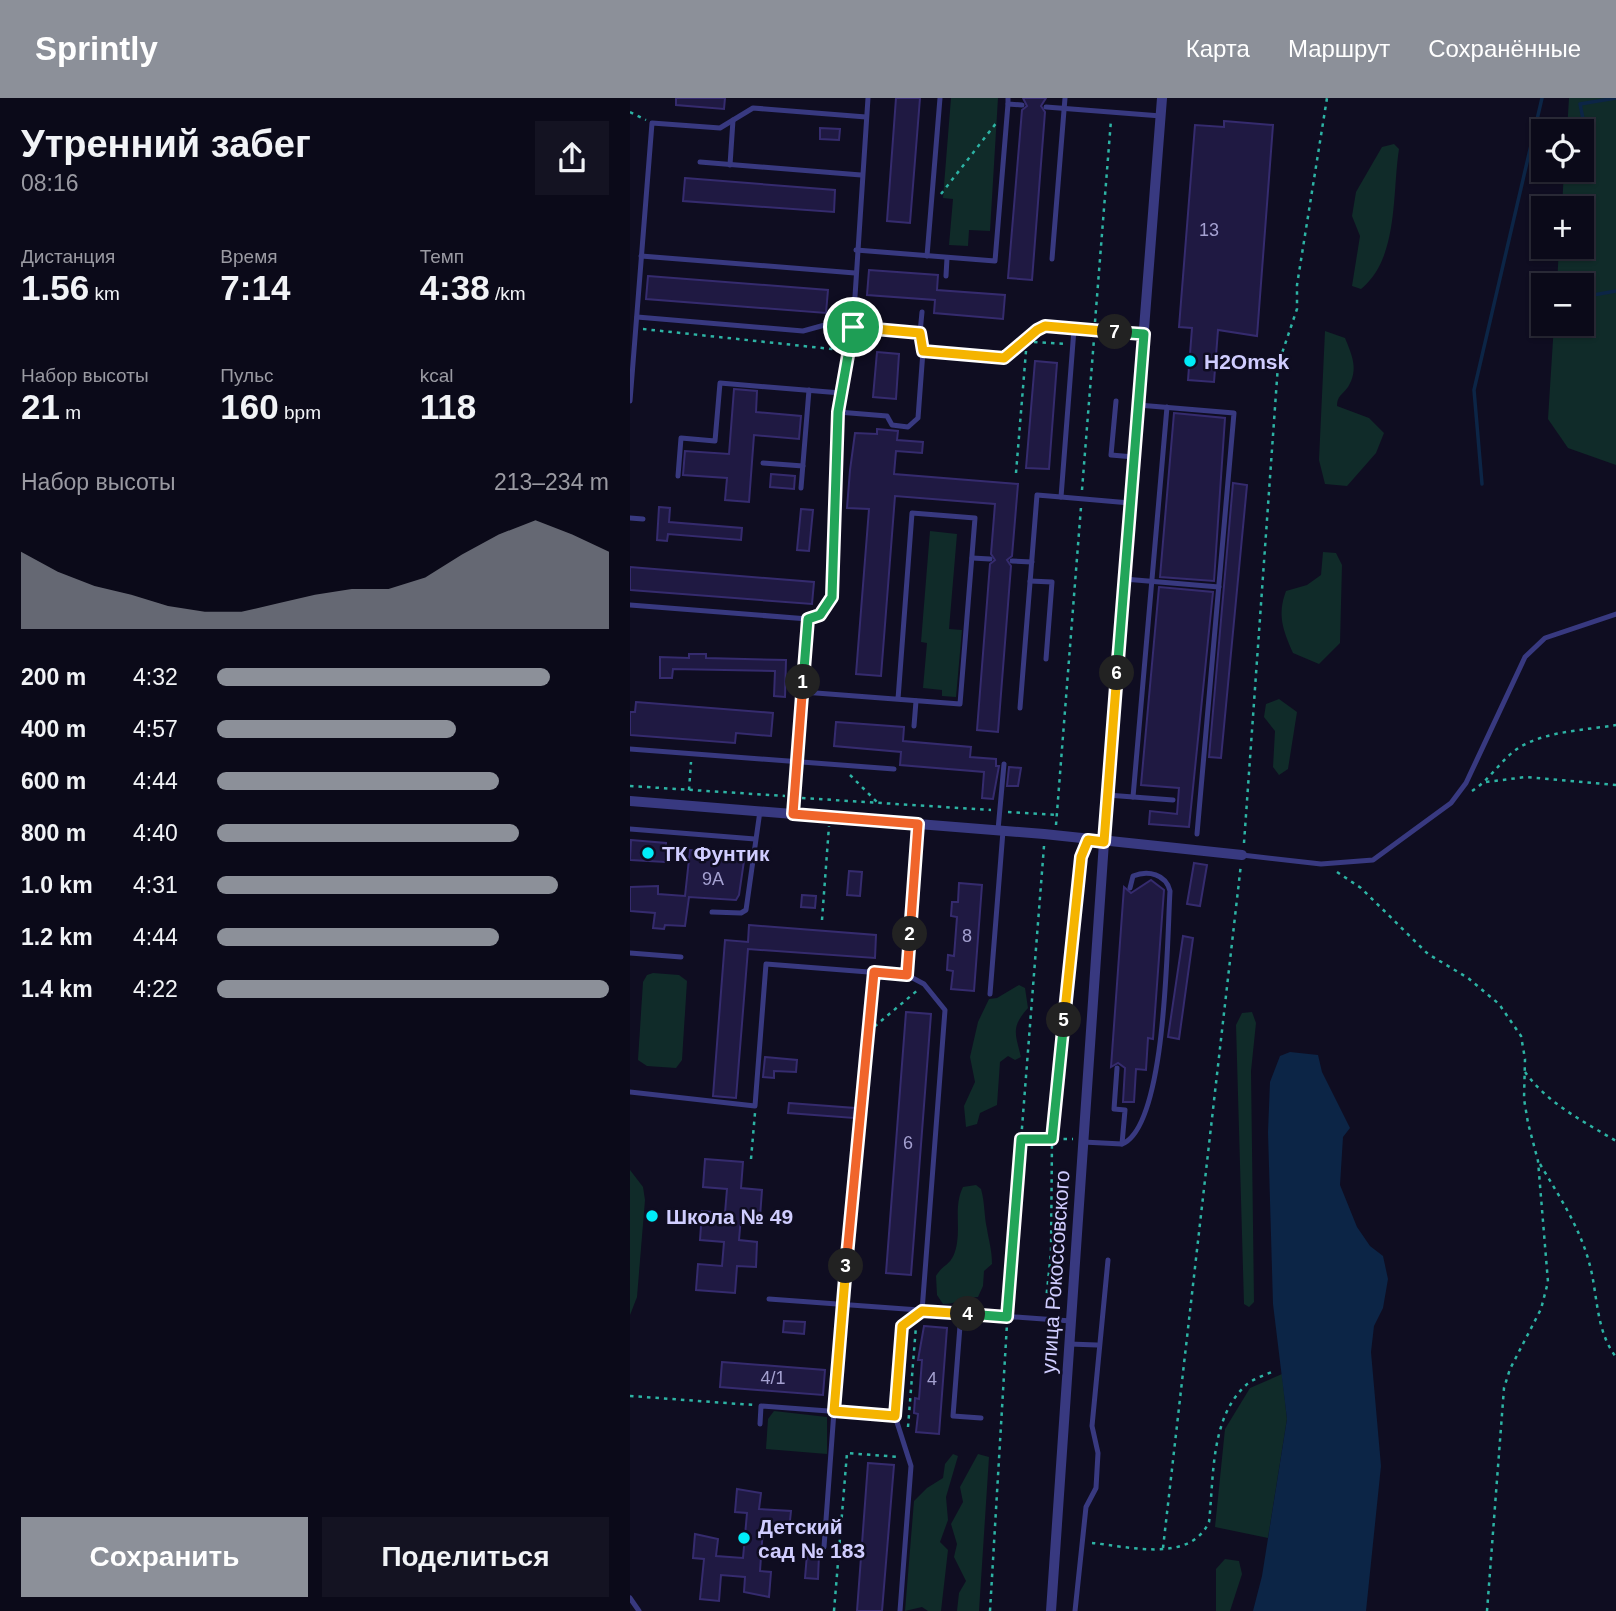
<!DOCTYPE html>
<html lang="ru">
<head>
<meta charset="utf-8">
<style>
	body { margin:0; font-family:Helvetica,sans-serif; background:#141322; color:#f1f3f6; height:100vh; display:flex; flex-direction:column; font-size:26px; white-space:nowrap }
	* { box-sizing:border-box; margin:0 }
	p { font-size:23px; color:#9a9aa2 }
	.icon { flex:none; width:38px; height:38px; fill:none; stroke:currentColor; stroke-width:2; stroke-linecap:round; stroke-linejoin:round }
	.map { position:relative; flex:1; overflow:hidden }
	.sheet { display:flex; flex-direction:column; background:#0b0a19; width:630px }
	.sheet>* { flex:none }
	.fabs { position:absolute; left:901px; top:21px; display:grid; gap:14px }
	.fabs a { display:grid; place-items:center; width:63px; height:63px; border-radius:0px; background:#0b0a19; box-shadow:0 2px 5px #0004,0 0 0 2px #2b2b38; font-size:35px }
	.pin { position:absolute; display:grid; place-items:center; width:60px; height:60px; color:#fff; margin:-30px; border:4px solid #fff; border-radius:50%; box-shadow:0 2px 7px #0007 }
	.km { position:absolute; width:35px; height:35px; margin:-18px; border-radius:50%; background:#222; color:#fff; font-size:19px; line-height:35px; text-align:center }
	.round { display:grid; place-items:center; flex:none; width:74px; height:74px; border-radius:0px; background:#141322 }
	.head { display:flex; align-items:center; justify-content:space-between; height:119px; padding:0 21px }
	h1 { font-size:38px; font-weight:700; line-height:52px }
	.stats { display:grid; grid-template-columns:repeat(3,1fr); gap:10px; height:119px; padding:7px 21px }
	.stats div { display:grid; align-content:center }
	.stats b { font-size:35px; font-weight:700 }
	.stats small { font-size:19px; font-weight:400 }
	.stats p { font-size:19px }
	.chart { height:196px; padding:14px 21px }
	.chart p { display:flex; justify-content:space-between }
	.chart svg { width:100%; height:126px; margin-top:7px; fill:#8c9099; opacity:.7 }
	.action { display:flex; gap:14px; margin-top:auto; padding:14px 21px }
	.action a { flex:1; height:80px; border-radius:0px; background:#8c9099; color:#fff; font-size:28px; font-weight:700; line-height:80px; text-align:center }
	.action a+a { background:#141322; color:#f1f3f6 }
	ul { padding:0 21px; list-style:none; font-size:23px }
	li { display:grid; grid-template-columns:112px 84px 1fr; align-items:center; height:52px }
	li i { height:18px; border-radius:9px; background:#8c9099 }
	header { display:flex; align-items:center; gap:42px; box-sizing:border-box; height:98px; padding:0 35px; background:#8c9099; color:#fff }
	header strong { font-size:33px }
	nav { display:flex; gap:38px; margin-inline-start:auto; font-size:24px }
	main { display:flex; flex:1; min-height:0 }
	.map>svg:first-child { display:block }
	.green { fill:#102b29 }
	.water { fill:#0c2546 }
	.lines { fill:none; stroke-linecap:round; stroke-linejoin:round }
	.stream { stroke:#0c2546; stroke-width:3.5 }
	.building { fill:#1f1942; stroke:#352b6e; stroke-width:2 }
	.path { stroke:#2db3a4; stroke-width:2.5; stroke-dasharray:3.5 5; stroke-linecap:butt }
	.service { stroke:#383980; stroke-width:5 }
	.minor { stroke:#383980; stroke-width:10 }
	.split-1-casing { stroke:#fff; stroke-width:14 }
	.split-2-casing { stroke:#fff; stroke-width:14 }
	.split-3-casing { stroke:#fff; stroke-width:14 }
	.split-4-casing { stroke:#fff; stroke-width:14 }
	.split-5-casing { stroke:#fff; stroke-width:14 }
	.split-6-casing { stroke:#fff; stroke-width:14 }
	.split-7-casing { stroke:#fff; stroke-width:14 }
	.split-8-casing { stroke:#fff; stroke-width:14 }
	.split-1 { stroke:#22a559; stroke-width:9 }
	.split-2 { stroke:#f0652b; stroke-width:9 }
	.split-3 { stroke:#f0652b; stroke-width:9 }
	.split-4 { stroke:#f5b400; stroke-width:9 }
	.split-5 { stroke:#22a559; stroke-width:9 }
	.split-6 { stroke:#f5b400; stroke-width:9 }
	.split-7 { stroke:#22a559; stroke-width:9 }
	.split-8 { stroke:#f5b400; stroke-width:9 }
	.poi-dot { fill:#00ecf8; stroke:#0f0d21; stroke-width:2.5 }
	.labels { text-anchor:middle; dominant-baseline:central; stroke-width:5; stroke-linejoin:round; paint-order:stroke }
	.number-label { font-size:18px; fill:#a4a0d0 }
	.poi-label { font-size:21px; font-weight:bold; fill:#d0cdff; stroke:#0f0d21; text-anchor:start }
	.street-label { font-size:21px; fill:#d0cdff; stroke:#0f0d21 }
</style>
</head>
<body>
<header>
<strong>Sprintly</strong>
<nav><a>Карта</a><a>Маршрут</a><a>Сохранённые</a></nav>
</header>
<main>
<section class="sheet">
<div class="head"><div><h1>Утренний забег</h1><p>08:16</p></div><a class="round"><svg class="icon" aria-label="share" viewBox="0 0 24 24"><path d="M12 15V3M7 8l5-5 5 5M5 13v7h14v-7"/></svg></a></div>
<div class="stats">
<div><p>Дистанция</p><b>1.56<small> km</small></b></div>
<div><p>Время</p><b>7:14</b></div>
<div><p>Темп</p><b>4:38<small> /km</small></b></div>
</div>
<div class="stats">
<div><p>Набор высоты</p><b>21<small> m</small></b></div>
<div><p>Пульс</p><b>160<small> bpm</small></b></div>
<div><p>kcal</p><b>118</b></div>
</div>
<div class="chart"><p><span>Набор высоты</span>213–234 m</p>
<svg viewBox="0 0 160 44" preserveAspectRatio="none"><path d="M0 44V17L10 24L20 29L30 32L40 36L50 38L60 38L70 35L80 32L90 30L100 30L110 26L120 18L130 11L140 6L150 11L160 17V44z"/></svg>
</div>
<ul>
<li><b>200 m</b>4:32<i style="width:85%"></i></li>
<li><b>400 m</b>4:57<i style="width:61%"></i></li>
<li><b>600 m</b>4:44<i style="width:72%"></i></li>
<li><b>800 m</b>4:40<i style="width:77%"></i></li>
<li><b>1.0 km</b>4:31<i style="width:87%"></i></li>
<li><b>1.2 km</b>4:44<i style="width:72%"></i></li>
<li><b>1.4 km</b>4:22<i style="width:100%"></i></li>
</ul>
<div class="action"><a>Сохранить</a><a>Поделиться</a></div>
</section>
<div class="map">
<svg width="986" height="1513" viewBox="0 0 986 1513">
	<rect width="100%" height="100%" fill="#0f0d21"/>
	<g class="green">
		<polygon points="321,0 368,0 360,133 339,132 338,148 319,147 323,101 313,100"/>
		<polygon points="939,0 986,0 986,367 938,350 918,321 924,226 952,226 952,187 927,187 929,149 952,149 952,110 932,110 934,72 952,72 952,33 937,33"/>
		<path d="M 764,46 L 769,51 C 762,96 769,160 731,191 L 722,188 L 730,138 L 722,118 L 726,94 L 752,49 Z"/>
		<path d="M 695,233 L 715,240 C 722,257 729,272 718,289 C 712,297 707,298 707,308 L 739,320 L 754,335 L 746,355 L 717,388 L 695,386 L 689,362 Z"/>
		<polygon points="300,433 327,436 319,531 332,532 326,599 312,598 312,592 293,590 297,545 291,544"/>
		<path d="M 693,454 L 706,455 L 712,467 L 710,545 L 689,566 L 663,555 C 653,532 647,517 656,493 L 677,487 L 691,477 Z"/>
		<polygon points="649,601 667,614 658,671 649,677 643,669 645,633 634,619 636,606"/>
		<polygon points="23,875 49,877 57,883 52,962 46,970 17,968 8,962 13,884 17,877"/>
		<path d="M 389,887 L 395,890 L 398,910 C 381,929 385,935 391,959 L 385,962 L 378,958 L 370,964 L 367,1007 L 350,1015 L 347,1026 L 336,1029 L 334,1008 L 345,984 L 340,959 L 348,924 L 359,901 L 367,900 Z"/>
		<polygon points="622,914 626,925 621,973 624,1204 619,1209 614,1206 606,927 612,915"/>
		<polygon points="0,1072 13,1089 15,1102 7,1199 0,1217"/>
		<path d="M 346,1087 L 351,1091 C 355,1105 354,1118 357,1131 C 359,1144 362,1152 362,1166 L 354,1173 L 353,1188 L 348,1199 C 334,1199 327,1206 313,1206 L 307,1197 L 306,1178 C 314,1164 323,1169 327,1145 C 330,1126 324,1107 333,1089 Z"/>
		<polygon points="652,1276 657,1321 638,1440 585,1429 595,1331 620,1290"/>
		<polygon points="144,1313 197,1319 197,1356 136,1351 138,1321"/>
		<polygon points="323,1356 328,1358 316,1399 318,1422 310,1444 318,1452 311,1513 298,1513 292,1509 275,1513 284,1403 297,1390 313,1380 315,1366"/>
		<polygon points="348,1356 359,1359 349,1513 327,1513 329,1495 336,1483 324,1459 327,1446 321,1426 333,1404 330,1389"/>
		<polygon points="595,1461 609,1463 612,1476 600,1513 586,1513 586,1471"/>
	</g>
	<polygon class="water" points="660,954 688,957 692,974 720,1030 713,1039 710,1087 727,1129 740,1148 753,1158 758,1181 753,1210 744,1228 741,1254 751,1368 736,1513 623,1513 632,1478 657,1321 643,1206 638,1034 640,984 650,958"/>
	<g class="lines">
		<g class="stream">
			<polyline points="958,45 950,6 986,0"/>
			<polyline points="952,199 986,193"/>
			<polyline points="852,386 844,292 912,0"/>
		</g>
	</g>
	<g class="building">
		<polygon points="46,0 95,0 94,11 46,7"/>
		<polygon points="266,0 290,0 280,125 257,123"/>
		<polygon points="393,0 416,0 411,8 415,14 402,182 378,180 392,12 397,8"/>
		<polygon points="594,23 643,27 627,238 588,232 584,284 558,282 562,230 549,229 565,27 594,29"/>
		<polygon points="190,30 210,31 209,42 190,41"/>
		<polygon points="55,80 205,92 204,114 53,103"/>
		<polygon points="239,172 308,177 307,192 375,197 373,221 304,215 305,202 237,197"/>
		<polygon points="18,178 198,192 196,215 16,201"/>
		<polygon points="247,254 269,256 266,301 243,299"/>
		<polygon points="405,263 427,265 419,371 396,370"/>
		<polygon points="104,291 127,293 126,314 171,318 169,341 124,337 119,404 95,402 97,380 53,377 55,353 99,356"/>
		<polygon points="544,315 595,320 584,483 530,479"/>
		<polygon points="247,331 268,333 267,342 293,344 292,355 266,353 264,376 388,386 382,458 377,462 381,468 368,634 347,632 360,466 365,462 361,456 365,406 265,398 251,578 226,576 239,411 217,410 220,372 225,335 247,336"/>
		<polygon points="141,376 165,378 164,391 140,389"/>
		<polygon points="603,385 617,387 591,660 579,659"/>
		<polygon points="29,409 40,410 39,424 112,430 111,442 38,436 37,443 27,442"/>
		<polygon points="171,411 183,412 179,453 167,452"/>
		<polygon points="0,469 184,484 182,506 0,492"/>
		<polygon points="529,489 583,494 559,729 519,726 520,713 547,716 549,690 511,687"/>
		<polygon points="59,556 76,556 76,560 156,562 155,599 144,598 145,573 43,571 42,580 30,580 30,559 59,560"/>
		<polygon points="6,604 143,615 141,638 106,635 105,645 0,637 0,614 5,614"/>
		<polygon points="206,624 274,629 273,643 341,649 340,659 366,661 366,668 369,668 363,701 352,700 354,674 270,667 271,654 204,648"/>
		<polygon points="379,669 391,670 388,688 377,688"/>
		<polygon points="1,742 36,745 35,764 0,762"/>
		<polygon points="60,752 115,756 109,797 106,802 59,799 55,828 35,827 34,831 23,830 25,815 0,813 0,789 28,788 28,796 55,798"/>
		<polygon points="564,765 577,767 570,808 557,806"/>
		<polygon points="219,773 232,774 230,798 217,797"/>
		<polygon points="521,782 534,792 523,941 518,940 516,972 506,971 504,1004 493,1004 495,970 488,965 481,969 494,789 501,795"/>
		<polygon points="329,785 352,787 344,893 321,891 323,873 317,872 318,857 324,858 327,819 321,818 322,804 328,804"/>
		<polygon points="172,797 186,798 185,810 171,809"/>
		<polygon points="119,827 246,837 245,860 118,851 106,1000 83,998 95,842 118,844"/>
		<polygon points="553,838 563,840 549,941 538,939"/>
		<polygon points="276,914 301,916 281,1177 256,1175"/>
		<polygon points="135,959 167,962 166,974 144,973 144,980 133,979"/>
		<polygon points="159,1005 225,1010 224,1020 158,1015"/>
		<polygon points="75,1061 113,1064 111,1090 132,1092 130,1119 111,1118 109,1142 127,1144 126,1169 107,1168 105,1195 66,1192 68,1166 92,1168 94,1144 70,1142 72,1113 95,1115 97,1091 73,1089"/>
		<polygon points="154,1223 175,1224 174,1236 153,1234"/>
		<polygon points="294,1228 317,1230 309,1336 286,1334 288,1316 284,1315 285,1300 289,1301 292,1262 288,1262"/>
		<polygon points="92,1264 195,1272 193,1297 90,1289"/>
		<polygon points="238,1365 264,1367 252,1513 227,1513"/>
		<polygon points="107,1391 131,1395 129,1411 161,1413 159,1432 133,1430 130,1473 141,1474 139,1499 114,1494 115,1479 91,1477 89,1503 70,1501 74,1461 63,1460 65,1436 88,1441 86,1458 113,1460 117,1415 105,1414"/>
		<polygon points="177,1456 189,1457 188,1481 175,1480"/>
	</g>
	<g class="lines">
		<g class="path">
			<polyline points="0,14 16,22"/>
			<polyline points="311,96 367,24"/>
			<polyline points="465,224 481,22"/>
			<polyline points="13,231 211,252"/>
			<polyline points="404,244 436,246"/>
			<polyline points="386,375 396,253"/>
			<polyline points="452,392 464,241"/>
			<polyline points="220,677 248,705"/>
			<polyline points="856,684 896,679 986,687"/>
			<polyline points="0,688 155,698"/>
			<polyline points="59,692 61,664"/>
			<path d="M 842,693 C 861,681 872,660 890,649 C 917,633 956,632 986,627"/>
			<polyline points="172,700 361,712"/>
			<polyline points="378,714 427,717"/>
			<polyline points="426,727 451,409"/>
			<polyline points="614,745 648,267 667,211 667,187 697,0"/>
			<polyline points="707,774 731,790 798,856 838,880 869,906 891,938 895,961 894,1001 898,1025 908,1063 918,1184 911,1211 880,1271 874,1290 857,1513"/>
			<polyline points="192,822 199,728"/>
			<polyline points="238,934 289,891"/>
			<path d="M 895,974 C 918,1006 953,1023 986,1043"/>
			<polyline points="391,1041 443,1041"/>
			<polyline points="121,1061 125,1015"/>
			<path d="M 910,1066 C 929,1098 949,1128 959,1164 C 968,1195 965,1232 986,1259"/>
			<polyline points="213,1198 243,881"/>
			<polyline points="378,1209 414,748"/>
			<polyline points="415,1212 421,1154 422,1041 454,752"/>
			<polyline points="0,1298 124,1307"/>
			<polyline points="205,1306 212,1215"/>
			<polyline points="278,1329 286,1228"/>
			<path d="M 462,1445 C 497,1448 560,1466 579,1424 C 584,1380 580,1321 615,1288 C 622,1281 635,1277 644,1273"/>
			<polyline points="533,1450 611,766"/>
			<polyline points="204,1513 217,1355 269,1359"/>
			<polyline points="360,1513 377,1226"/>
		</g>
		<g class="service">
			<polyline points="378,0 378,6 392,7"/>
			<polyline points="416,9 531,18"/>
			<polyline points="70,64 231,77"/>
			<polyline points="100,67 103,22"/>
			<polyline points="226,152 365,163 378,6"/>
			<polyline points="11,158 225,175"/>
			<polyline points="297,158 310,0"/>
			<polyline points="422,161 435,0"/>
			<polyline points="316,178 317,160"/>
			<polyline points="7,219 173,233 224,219"/>
			<polyline points="223,229 290,235 293,253 374,260 406,232 416,228 444,231"/>
			<polyline points="290,235 292,214"/>
			<polyline points="0,303 22,25 90,30 123,10 236,19"/>
			<polyline points="486,303 481,357 504,359"/>
			<polyline points="508,307 604,315 567,736"/>
			<polyline points="208,314 257,318 262,327 278,329 288,320 293,253"/>
			<polyline points="133,365 173,368"/>
			<polyline points="48,378 51,340 85,343 90,285 211,295"/>
			<polyline points="171,390 179,292"/>
			<polyline points="500,405 431,399 444,231 514,236"/>
			<polyline points="0,420 13,421"/>
			<polyline points="342,460 360,461"/>
			<polyline points="382,463 402,464"/>
			<polyline points="494,481 589,489"/>
			<polyline points="400,483 422,484 416,561"/>
			<polyline points="0,507 178,521 190,517 202,499 208,314 223,229 238,0"/>
			<polyline points="173,594 330,606 345,420 282,415 268,601"/>
			<polyline points="390,610 407,397 431,399"/>
			<polyline points="284,628 286,603"/>
			<polyline points="0,651 264,671"/>
			<polyline points="477,697 543,702"/>
			<polyline points="503,699 537,309"/>
			<polyline points="163,716 178,521"/>
			<polyline points="0,731 125,741"/>
			<polyline points="368,732 374,666"/>
			<polyline points="612,757 691,766 743,762 821,705 836,685 895,559 915,540 986,516"/>
			<polyline points="82,814 111,815 116,812 130,713"/>
			<polyline points="0,855 51,859"/>
			<polyline points="360,896 373,733"/>
			<polyline points="0,994 125,1008 136,866 277,877"/>
			<polyline points="453,1044 492,1046 495,1012 484,1011 487,970"/>
			<path d="M 492,1046 C 537,1028 537,840 540,793 C 536,776 518,772 503,778 L 500,790"/>
			<polyline points="139,1201 441,1223"/>
			<polyline points="331,1215 323,1318 351,1320"/>
			<polyline points="439,1246 467,1247"/>
			<polyline points="130,1326 131,1308 265,1318"/>
			<polyline points="194,1449 204,1313"/>
			<polyline points="0,1500 9,1513"/>
			<polyline points="270,1513 281,1368 265,1318 272,1229 292,1213 315,912 294,886 277,877 288,726"/>
			<polyline points="445,1513 456,1409 466,1390 468,1355 462,1328 478,1162"/>
		</g>
		<g class="minor">
			<polyline points="0,703 414,736 612,757"/>
			<polyline points="421,1513 474,744 532,0"/>
		</g>
	</g>
	<g class="lines">
		<defs>
			<polyline id="split-1" points="173,584 178,521 190,517 202,499 208,314 223,229"/>
			<polyline id="split-2" points="173,584 163,716 288,726 280,836"/>
			<polyline id="split-3" points="216,1168 244,874 277,877 280,836"/>
			<polyline id="split-4" points="216,1168 204,1313 265,1318 272,1228 292,1213 338,1216"/>
			<polyline id="split-5" points="338,1216 377,1219 391,1041 422,1041 434,922"/>
			<polyline id="split-6" points="434,922 451,759 458,742 474,744 487,575"/>
			<polyline id="split-7" points="485,234 514,236 487,575"/>
			<polyline id="split-8" points="223,229 290,235 293,253 374,260 407,232 415,228 485,234"/>
		</defs>
		<use href="#split-1" class="split-1-casing"/>
		<use href="#split-2" class="split-2-casing"/>
		<use href="#split-3" class="split-3-casing"/>
		<use href="#split-4" class="split-4-casing"/>
		<use href="#split-5" class="split-5-casing"/>
		<use href="#split-6" class="split-6-casing"/>
		<use href="#split-7" class="split-7-casing"/>
		<use href="#split-8" class="split-8-casing"/>
		<use href="#split-1" class="split-1"/>
		<use href="#split-2" class="split-2"/>
		<use href="#split-3" class="split-3"/>
		<use href="#split-4" class="split-4"/>
		<use href="#split-5" class="split-5"/>
		<use href="#split-6" class="split-6"/>
		<use href="#split-7" class="split-7"/>
		<use href="#split-8" class="split-8"/>
	</g>
	<g class="poi-dot">
		<circle cx="560" cy="263" r="7"/>
		<circle cx="18" cy="755" r="7"/>
		<circle cx="22" cy="1118" r="7"/>
		<circle cx="114" cy="1440" r="7"/>
	</g>
	<g class="labels">
		<g class="number-label">
			<text x="579" y="132">13</text>
			<text x="83" y="781">9А</text>
			<text x="337" y="838">8</text>
			<text x="278" y="1045">6</text>
			<text x="143" y="1280">4/1</text>
			<text x="302" y="1281">4</text>
		</g>
		<g class="poi-label">
			<text x="574" y="263">H2Omsk</text>
			<text x="32" y="755">ТК Фунтик</text>
			<text x="36" y="1118">Школа № 49</text>
			<text x="128" y="1428">Детский<tspan x="128" dy="24">сад № 183</tspan></text>
		</g>
		<g class="street-label">
			<text transform="translate(425 1174) rotate(-86)">улица Рокоссовского</text>
		</g>
	</g>
</svg>
<div class="fabs">
<a><svg class="icon" aria-label="locate" viewBox="0 0 24 24"><circle cx="12" cy="12" r="6"/><path d="M12 2v4M12 18v4M2 12h4M18 12h4"/></svg></a>
<a>+</a>
<a>−</a>
</div>
<div class="pin" style="left:223px;top:229px;background:#1e9e55"><svg class="icon" aria-label="arrive" viewBox="0 0 24 24"><path d="M6 21V4h12l-3 4 3 4H6"/></svg></div>
<b class="km" style="left:173px;top:584px">1</b>
<b class="km" style="left:280px;top:836px">2</b>
<b class="km" style="left:216px;top:1168px">3</b>
<b class="km" style="left:338px;top:1216px">4</b>
<b class="km" style="left:434px;top:922px">5</b>
<b class="km" style="left:487px;top:575px">6</b>
<b class="km" style="left:485px;top:234px">7</b>
</div>
</main>
</body>
</html>
